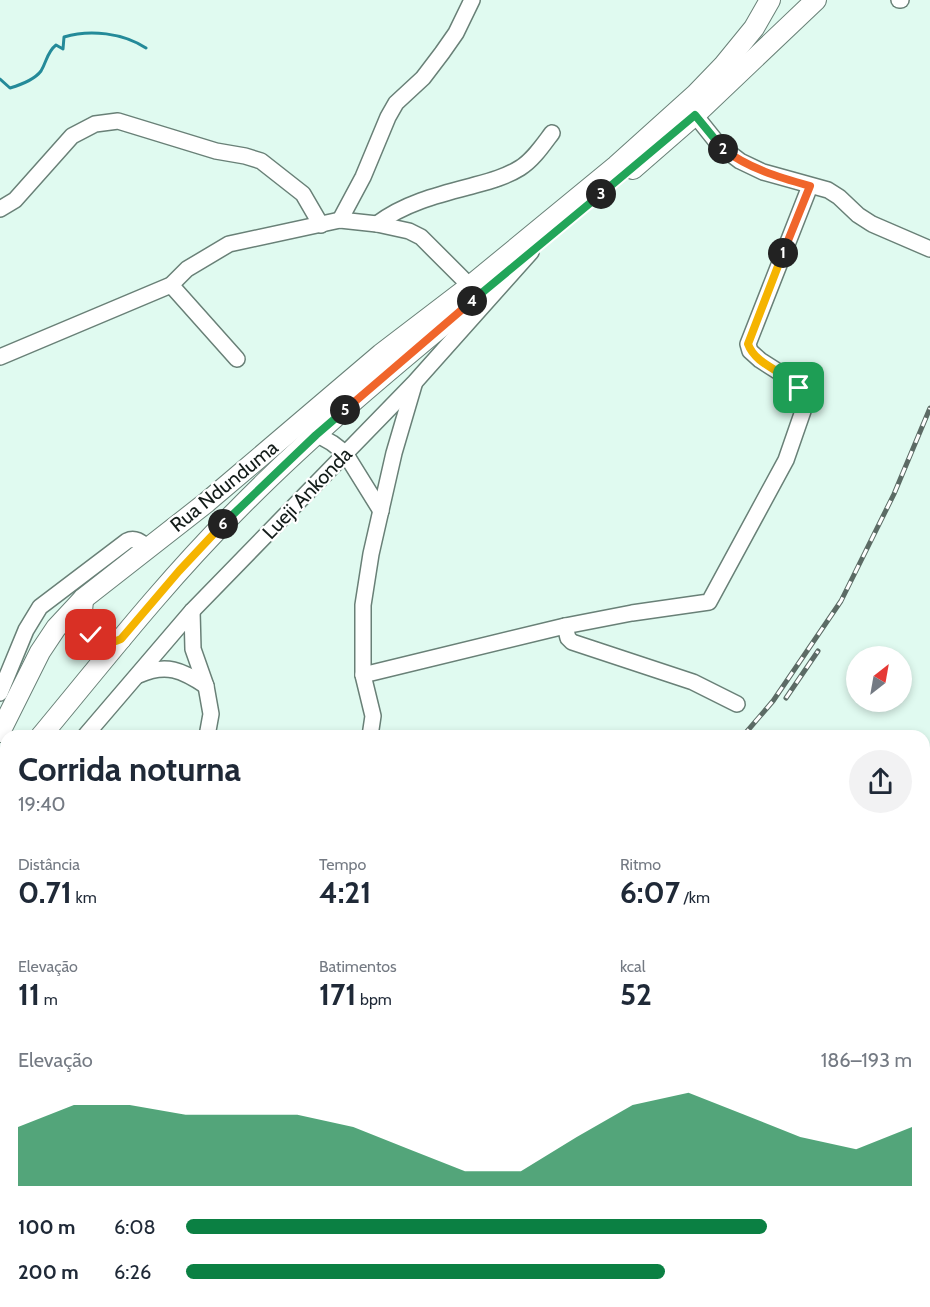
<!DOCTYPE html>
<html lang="pt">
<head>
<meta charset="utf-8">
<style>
	body { margin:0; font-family:Cabin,sans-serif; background:#f2f2f3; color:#1f2937; height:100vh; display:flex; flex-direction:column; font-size:22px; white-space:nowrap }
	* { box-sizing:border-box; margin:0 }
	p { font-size:20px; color:#747a83 }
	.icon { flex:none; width:33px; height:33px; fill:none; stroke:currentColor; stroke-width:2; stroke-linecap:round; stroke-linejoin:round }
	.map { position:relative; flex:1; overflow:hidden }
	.panel { position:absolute; left:0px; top:730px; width:930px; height:578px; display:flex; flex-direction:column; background:#fff; border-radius:18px 18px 0 0; box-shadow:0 3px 9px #0003 }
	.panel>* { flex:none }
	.needle { width:39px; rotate:31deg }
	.buttons { position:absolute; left:846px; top:646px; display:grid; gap:12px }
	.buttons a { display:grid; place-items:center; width:66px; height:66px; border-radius:50%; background:#fff; box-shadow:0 3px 9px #0003; font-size:30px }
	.pin { position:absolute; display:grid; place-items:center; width:51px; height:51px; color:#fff; margin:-26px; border-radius:12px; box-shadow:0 3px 9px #0006 }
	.km { position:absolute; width:30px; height:30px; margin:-15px; border-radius:50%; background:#222; color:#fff; font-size:16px; line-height:30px; text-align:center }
	.round { display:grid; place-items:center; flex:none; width:63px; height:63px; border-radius:32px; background:#f2f2f3 }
	.headline { display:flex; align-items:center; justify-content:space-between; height:102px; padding:0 18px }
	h1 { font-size:33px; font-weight:800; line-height:45px }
	.figures { display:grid; grid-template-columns:repeat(3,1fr); gap:9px; height:102px; padding:6px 18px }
	.figures div { display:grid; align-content:center }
	.figures b { font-size:30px; font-weight:800 }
	.figures small { font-size:16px; font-weight:400 }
	.figures p { font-size:16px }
	.chart { height:168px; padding:12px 18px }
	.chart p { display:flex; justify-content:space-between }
	.chart svg { width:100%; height:108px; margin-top:6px; fill:#0b8043; opacity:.7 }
	ul { padding:0 18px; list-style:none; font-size:20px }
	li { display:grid; grid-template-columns:96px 72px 1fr; align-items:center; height:45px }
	li i { height:15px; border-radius:8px; background:#0b8043 }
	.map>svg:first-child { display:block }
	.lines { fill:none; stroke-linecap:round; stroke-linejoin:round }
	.stream { stroke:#248a99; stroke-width:3 }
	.minor-casing { stroke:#698077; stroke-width:18 }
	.major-casing { stroke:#698077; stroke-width:22 }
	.minor { stroke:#fff; stroke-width:15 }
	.major { stroke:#fff; stroke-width:20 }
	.rail-casing { stroke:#5c6b65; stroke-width:5 }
	.rail { stroke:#fff; stroke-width:3; stroke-dasharray:9; stroke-linecap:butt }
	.split-1-casing { stroke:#fff; stroke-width:12 }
	.split-2-casing { stroke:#fff; stroke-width:12 }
	.split-3-casing { stroke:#fff; stroke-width:12 }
	.split-4-casing { stroke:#fff; stroke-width:12 }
	.split-5-casing { stroke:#fff; stroke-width:12 }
	.split-6-casing { stroke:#fff; stroke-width:12 }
	.split-7-casing { stroke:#fff; stroke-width:12 }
	.split-1 { stroke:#f5b400; stroke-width:8 }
	.split-2 { stroke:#f0652b; stroke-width:8 }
	.split-3 { stroke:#22a559; stroke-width:8 }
	.split-4 { stroke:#22a559; stroke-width:8 }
	.split-5 { stroke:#f0652b; stroke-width:8 }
	.split-6 { stroke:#22a559; stroke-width:8 }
	.split-7 { stroke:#f5b400; stroke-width:8 }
	.labels { text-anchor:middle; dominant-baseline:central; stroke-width:4.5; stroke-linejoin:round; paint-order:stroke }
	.street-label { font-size:20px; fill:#131c19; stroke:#fff }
</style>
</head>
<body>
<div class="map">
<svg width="930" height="1307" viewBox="0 0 930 1307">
	<rect width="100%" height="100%" fill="#e0faf0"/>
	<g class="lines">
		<g class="stream">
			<path d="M 0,79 L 10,88 C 20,85 35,79 41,71 C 47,61 47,52 56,45 L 63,49 L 64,37 C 90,29 123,33 146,48"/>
			<polyline points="924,813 930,805"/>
			<polyline points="924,1149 930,1151"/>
			<polyline points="392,1307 399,1302"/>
		</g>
		<defs>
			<g id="minor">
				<polyline points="899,0 901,0"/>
				<polyline points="695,115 719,145 740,161 763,172 828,190 839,197 858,215 872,224 930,249"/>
				<polyline points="0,209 15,200 72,136 95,124 118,121 216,151 245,156 261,161 303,194 321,225"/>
				<polyline points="340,220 363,177 388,117 396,103 423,78 442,53 456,33 472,0"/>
				<path d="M 377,224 C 403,204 437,195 468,187 C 486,182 504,178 520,168 C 533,160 543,145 552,133"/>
				<polyline points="171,285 237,359"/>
				<polyline points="0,357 171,285 187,269 229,244 340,220 377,224 409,231 421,237 470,286"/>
				<polyline points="316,434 332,443 345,453 381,511"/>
				<polyline points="192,611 193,649 206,686 211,714 207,736"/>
				<polyline points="565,626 568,638 572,642 693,682 737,704"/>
				<path d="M 139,675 C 166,663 182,670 206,686"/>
				<polyline points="363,675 565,626 632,613 709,602 786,460 803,411 803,398 799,389 793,381 760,360 750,351 748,344 810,186"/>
				<path d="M 0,693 L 26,630 L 40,607 L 127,541 C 135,537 141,542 147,547"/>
				<polyline points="85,736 192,611 415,382 531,252"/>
				<polyline points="370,736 373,716 363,675 363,605 371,554 394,453 414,385"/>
				<polyline points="0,849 6,841"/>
				<polyline points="924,904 930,897"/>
				<polyline points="924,980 930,974"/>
				<polyline points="0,1051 6,1044"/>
				<polyline points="924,1099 930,1093"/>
				<polyline points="924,1231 930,1224"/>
				<polyline points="0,1265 6,1260"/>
				<polyline points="744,1306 748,1302"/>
				<polyline points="635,1307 640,1302"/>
				<polyline points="854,1307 858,1302"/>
			</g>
			<g id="major">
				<polyline points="633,169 695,115 816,0"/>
				<path d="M 83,599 C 83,606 81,613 82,620 C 85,639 106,646 121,639"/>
				<polyline points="0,732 40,652 56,628 83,599 207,502 381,354 470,286 616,166 696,94 723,66 754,28 770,0"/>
				<path d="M 41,736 C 104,660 165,582 235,512 C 313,432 401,360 488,288"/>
				<polyline points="0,787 6,779"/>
				<polyline points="924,793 930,785"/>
				<polyline points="924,836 930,828"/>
				<polyline points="363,1307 370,1302"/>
				<polyline points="431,1307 438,1302"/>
			</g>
		</defs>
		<use href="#minor" class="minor-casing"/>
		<use href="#major" class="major-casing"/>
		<use href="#minor" class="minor"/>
		<use href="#major" class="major"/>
		<defs>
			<g id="rail">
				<polyline points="786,698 818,651"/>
				<polyline points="743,736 773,701 841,601 894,494 930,408"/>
				<polyline points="220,1307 224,1302"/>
			</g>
		</defs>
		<use href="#rail" class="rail-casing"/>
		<use href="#rail" class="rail"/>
	</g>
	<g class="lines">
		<defs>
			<path id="split-1" d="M 783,253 L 748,344 C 756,366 785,371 799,388"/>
			<path id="split-2" d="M 723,149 C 750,169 778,177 810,186 L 783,253"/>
			<polyline id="split-3" points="601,194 695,115 723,149"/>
			<polyline id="split-4" points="472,301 601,194"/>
			<polyline id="split-5" points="345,410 472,301"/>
			<polyline id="split-6" points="223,524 316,435 345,410"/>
			<path id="split-7" d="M 91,635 C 102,642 109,645 121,639 L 179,571 L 223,524"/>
		</defs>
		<use href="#split-1" class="split-1-casing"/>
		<use href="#split-2" class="split-2-casing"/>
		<use href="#split-3" class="split-3-casing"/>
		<use href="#split-4" class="split-4-casing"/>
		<use href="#split-5" class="split-5-casing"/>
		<use href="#split-6" class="split-6-casing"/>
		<use href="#split-7" class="split-7-casing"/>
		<use href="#split-1" class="split-1"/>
		<use href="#split-2" class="split-2"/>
		<use href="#split-3" class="split-3"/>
		<use href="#split-4" class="split-4"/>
		<use href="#split-5" class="split-5"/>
		<use href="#split-6" class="split-6"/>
		<use href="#split-7" class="split-7"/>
	</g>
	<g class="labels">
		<g class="street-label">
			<text transform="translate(224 486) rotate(-39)">Rua Ndunduma</text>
			<text transform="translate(307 493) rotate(-46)">Lueji Ankonda</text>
		</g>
	</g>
</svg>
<div class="buttons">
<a><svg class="needle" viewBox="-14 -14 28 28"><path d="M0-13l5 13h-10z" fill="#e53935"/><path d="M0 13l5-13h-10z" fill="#747a83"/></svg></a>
</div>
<div class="pin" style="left:799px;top:388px;background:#1e9e55"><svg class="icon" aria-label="arrive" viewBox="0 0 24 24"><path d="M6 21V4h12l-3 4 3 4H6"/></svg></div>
<div class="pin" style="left:91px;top:635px;background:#d93025"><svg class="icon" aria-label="check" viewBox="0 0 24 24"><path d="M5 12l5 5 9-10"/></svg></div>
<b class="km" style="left:783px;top:253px">1</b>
<b class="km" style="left:723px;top:149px">2</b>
<b class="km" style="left:601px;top:194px">3</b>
<b class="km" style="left:472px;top:301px">4</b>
<b class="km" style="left:345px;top:410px">5</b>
<b class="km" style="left:223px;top:524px">6</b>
<section class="panel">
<div class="headline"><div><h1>Corrida noturna</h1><p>19:40</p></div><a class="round"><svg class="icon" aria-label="share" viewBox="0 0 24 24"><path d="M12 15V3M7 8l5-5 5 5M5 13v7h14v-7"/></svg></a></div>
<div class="figures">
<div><p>Distância</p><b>0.71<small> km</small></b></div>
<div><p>Tempo</p><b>4:21</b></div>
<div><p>Ritmo</p><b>6:07<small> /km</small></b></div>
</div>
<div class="figures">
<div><p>Elevação</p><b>11<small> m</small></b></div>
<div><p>Batimentos</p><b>171<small> bpm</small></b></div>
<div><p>kcal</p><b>52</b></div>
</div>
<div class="chart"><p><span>Elevação</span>186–193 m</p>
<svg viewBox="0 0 160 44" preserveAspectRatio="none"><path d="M0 44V20L10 11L20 11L30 15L40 15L50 15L60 20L70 29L80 38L90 38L100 24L110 11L120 6L130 15L140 24L150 29L160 20V44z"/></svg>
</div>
<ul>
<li><b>100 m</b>6:08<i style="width:80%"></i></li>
<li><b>200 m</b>6:26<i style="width:66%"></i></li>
</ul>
</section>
</div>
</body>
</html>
